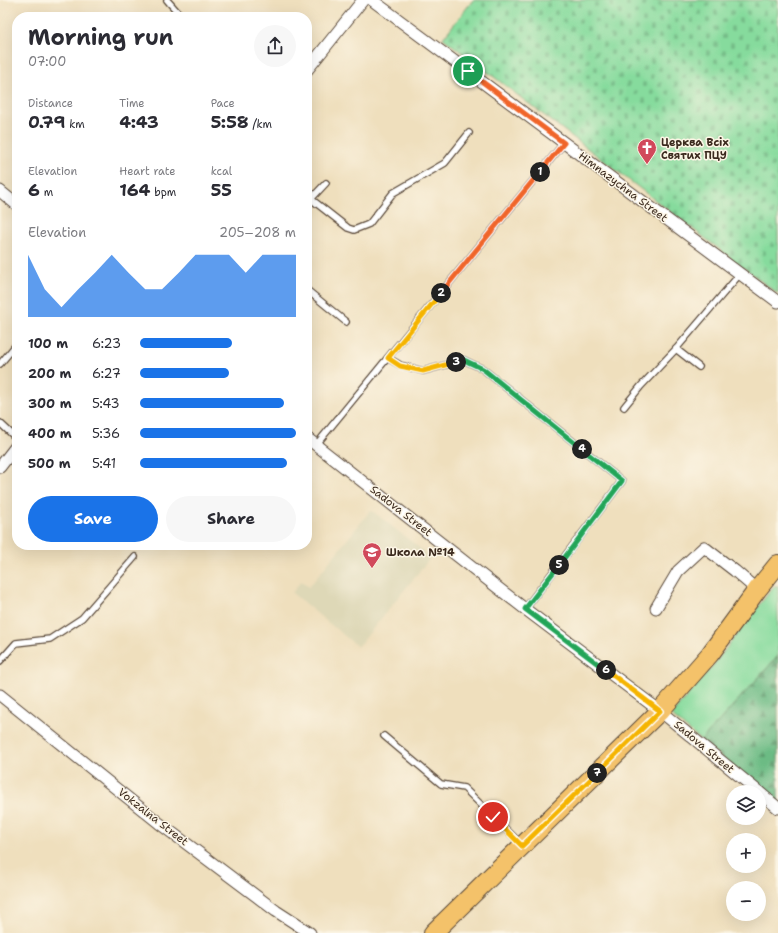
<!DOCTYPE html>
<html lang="en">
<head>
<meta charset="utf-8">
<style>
	body { margin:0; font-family:"Shantell Sans",sans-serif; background:#f7f7f7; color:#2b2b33; height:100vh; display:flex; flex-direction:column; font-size:15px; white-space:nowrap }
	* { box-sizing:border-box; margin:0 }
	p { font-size:13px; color:#7c7c81 }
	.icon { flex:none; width:22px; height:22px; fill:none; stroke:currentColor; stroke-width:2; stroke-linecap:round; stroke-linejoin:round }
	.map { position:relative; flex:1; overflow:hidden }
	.side { position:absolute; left:12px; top:12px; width:300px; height:538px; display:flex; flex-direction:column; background:#fff; border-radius:16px; box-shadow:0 4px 16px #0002 }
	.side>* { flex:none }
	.controls { position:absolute; left:726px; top:785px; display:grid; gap:8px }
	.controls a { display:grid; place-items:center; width:40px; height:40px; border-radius:50%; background:#fff; box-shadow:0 4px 16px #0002; font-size:20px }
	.pin { position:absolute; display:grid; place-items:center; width:34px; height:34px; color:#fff; margin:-17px; border:2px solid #fff; border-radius:50%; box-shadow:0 1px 4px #0007 }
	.km { position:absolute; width:20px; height:20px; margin:-10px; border-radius:50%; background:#222; color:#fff; font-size:11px; line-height:20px; text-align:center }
	.round { display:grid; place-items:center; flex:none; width:42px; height:42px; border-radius:21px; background:#f7f7f7 }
	.summary { display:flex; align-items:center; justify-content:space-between; height:68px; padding:0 16px }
	h1 { font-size:22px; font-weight:700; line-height:30px }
	.figures { display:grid; grid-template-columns:repeat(3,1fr); gap:6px; height:68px; padding:4px 16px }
	.figures div { display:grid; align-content:center }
	.figures b { font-size:17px; font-weight:700 }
	.figures small { font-size:11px; font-weight:400 }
	.figures p { font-size:11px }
	.chart { height:112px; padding:8px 16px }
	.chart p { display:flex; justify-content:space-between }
	.chart svg { width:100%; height:72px; margin-top:4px; fill:#1a73e8; opacity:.7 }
	.action { display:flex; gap:8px; margin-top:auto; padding:8px 16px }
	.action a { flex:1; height:46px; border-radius:24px; background:#1a73e8; color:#fff; font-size:16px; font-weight:700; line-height:46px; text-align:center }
	.action a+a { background:#f7f7f7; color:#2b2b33 }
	ul { padding:0 16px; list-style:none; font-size:13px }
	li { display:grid; grid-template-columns:64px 48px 1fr; align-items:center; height:30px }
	li i { height:10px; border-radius:5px; background:#1a73e8 }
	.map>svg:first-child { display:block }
	.built { fill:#ded8b7 }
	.grass { fill:#86db9d; stroke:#60825e }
	.forest { fill:url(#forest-firs); stroke:#547251 }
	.cemetery { fill:url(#cemetery-stones); stroke:#60825e }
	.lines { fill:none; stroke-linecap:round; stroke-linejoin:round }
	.service-casing { stroke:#564536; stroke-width:8 }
	.minor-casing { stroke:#564536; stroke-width:13 }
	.primary-casing { stroke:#564536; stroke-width:20 }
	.service { stroke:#fff; stroke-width:5.5 }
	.minor { stroke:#fff; stroke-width:11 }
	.primary { stroke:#f4c26a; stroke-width:18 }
	.split-1-casing { stroke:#fff; stroke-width:8 }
	.split-2-casing { stroke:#fff; stroke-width:8 }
	.split-3-casing { stroke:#fff; stroke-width:8 }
	.split-4-casing { stroke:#fff; stroke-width:8 }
	.split-5-casing { stroke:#fff; stroke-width:8 }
	.split-6-casing { stroke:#fff; stroke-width:8 }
	.split-7-casing { stroke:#fff; stroke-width:8 }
	.split-8-casing { stroke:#fff; stroke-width:8 }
	.split-1 { stroke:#f0652b; stroke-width:5 }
	.split-2 { stroke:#f0652b; stroke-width:5 }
	.split-3 { stroke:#f5b400; stroke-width:5 }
	.split-4 { stroke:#22a559; stroke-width:5 }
	.split-5 { stroke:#22a559; stroke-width:5 }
	.split-6 { stroke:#22a559; stroke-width:5 }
	.split-7 { stroke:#f5b400; stroke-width:5 }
	.split-8 { stroke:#f5b400; stroke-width:5 }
	.labels { text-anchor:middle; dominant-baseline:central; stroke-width:3; stroke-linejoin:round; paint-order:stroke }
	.poi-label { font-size:11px; font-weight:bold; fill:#3b2a1e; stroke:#fcf5e5; text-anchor:start }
	.street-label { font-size:11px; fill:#3b2a1e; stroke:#fcf5e5 }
</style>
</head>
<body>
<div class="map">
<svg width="778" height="933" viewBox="0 0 778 933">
	<defs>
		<pattern id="forest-firs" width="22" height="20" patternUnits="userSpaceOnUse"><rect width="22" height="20" fill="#6cbb84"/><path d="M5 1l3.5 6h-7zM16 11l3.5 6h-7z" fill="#5a986b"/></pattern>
		<pattern id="cemetery-stones" width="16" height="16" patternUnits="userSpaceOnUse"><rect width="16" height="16" fill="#86db9d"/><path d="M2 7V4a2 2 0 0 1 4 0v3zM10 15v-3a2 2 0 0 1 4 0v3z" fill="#75bc87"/></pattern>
	</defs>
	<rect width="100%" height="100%" fill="#fcf5e5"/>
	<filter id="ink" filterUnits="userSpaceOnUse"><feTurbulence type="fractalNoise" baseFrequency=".025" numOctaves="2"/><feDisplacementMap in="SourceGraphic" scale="8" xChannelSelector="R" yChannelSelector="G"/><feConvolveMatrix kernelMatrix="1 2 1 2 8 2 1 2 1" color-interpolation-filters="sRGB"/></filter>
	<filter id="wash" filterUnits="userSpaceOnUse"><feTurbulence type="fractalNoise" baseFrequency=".012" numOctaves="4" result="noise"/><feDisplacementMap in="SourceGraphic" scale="16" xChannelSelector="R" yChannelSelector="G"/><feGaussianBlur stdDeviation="0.9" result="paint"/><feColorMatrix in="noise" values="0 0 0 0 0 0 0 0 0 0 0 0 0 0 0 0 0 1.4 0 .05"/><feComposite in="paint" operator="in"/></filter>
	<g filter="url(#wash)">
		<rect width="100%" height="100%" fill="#efdfbd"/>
		<polygon class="built" points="371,510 431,557 358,647 292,593 301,581 309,587"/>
		<polygon class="grass" points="774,586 778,586 778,656 701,741 671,715 714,664"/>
		<polygon class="forest" points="778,656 778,804 701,741"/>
		<polygon class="cemetery" points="473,0 778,0 778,294 443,38"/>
	</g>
	<g filter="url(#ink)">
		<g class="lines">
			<defs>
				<g id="service">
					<polyline points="167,0 182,17"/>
					<polyline points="307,199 311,199 326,183"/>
					<polyline points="311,199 348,228 354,230 369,224 393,193 445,163 469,133"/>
					<polyline points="307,290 346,322"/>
					<polyline points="676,349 699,367"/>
					<polyline points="388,358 400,365 423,371 464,360 483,369 622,481 525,609"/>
					<polyline points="0,364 15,346"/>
					<polyline points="624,407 641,386 676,349 740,274"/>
					<polyline points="0,423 17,439"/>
					<polyline points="316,445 564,143"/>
					<polyline points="0,661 16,643 50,639 82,618 135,557"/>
					<polyline points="384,736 441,784 464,788 521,844"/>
				</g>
				<g id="minor">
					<polyline points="372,0 778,302"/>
					<polyline points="307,70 363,0"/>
					<polyline points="0,191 17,205"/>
					<polyline points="307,438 525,609 660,711 759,792"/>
					<polyline points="0,467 17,445"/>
					<polyline points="656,608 678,571 704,547 735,571 757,590"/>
					<polyline points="0,695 159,823 276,911 310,933"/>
					<polyline points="759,792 778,808"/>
				</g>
				<polyline id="primary" points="433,933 660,711 710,654 757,590 778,564"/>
			</defs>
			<use href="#service" class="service-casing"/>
			<use href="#minor" class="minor-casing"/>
			<use href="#primary" class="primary-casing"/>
			<use href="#service" class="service"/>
			<use href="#minor" class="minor"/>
			<use href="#primary" class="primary"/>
		</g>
	</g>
	<g class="lines" filter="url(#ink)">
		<defs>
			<polyline id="split-1" points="468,71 564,143 540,172"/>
			<polyline id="split-2" points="441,293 540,172"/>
			<polyline id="split-3" points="441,293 388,358 400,366 423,371 456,362"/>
			<polyline id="split-4" points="456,362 464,360 483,369 582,449"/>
			<polyline id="split-5" points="559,565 622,481 582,449"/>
			<polyline id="split-6" points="559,565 525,609 606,670"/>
			<polyline id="split-7" points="597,773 660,711 606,670"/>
			<polyline id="split-8" points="493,817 522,846 597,773"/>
		</defs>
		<use href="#split-1" class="split-1-casing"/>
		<use href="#split-2" class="split-2-casing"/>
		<use href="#split-3" class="split-3-casing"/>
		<use href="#split-4" class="split-4-casing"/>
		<use href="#split-5" class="split-5-casing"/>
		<use href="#split-6" class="split-6-casing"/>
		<use href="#split-7" class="split-7-casing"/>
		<use href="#split-8" class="split-8-casing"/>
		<use href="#split-1" class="split-1"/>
		<use href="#split-2" class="split-2"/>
		<use href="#split-3" class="split-3"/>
		<use href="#split-4" class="split-4"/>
		<use href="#split-5" class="split-5"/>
		<use href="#split-6" class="split-6"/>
		<use href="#split-7" class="split-7"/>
		<use href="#split-8" class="split-8"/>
	</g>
	<defs>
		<symbol id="church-pin" viewBox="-11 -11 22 30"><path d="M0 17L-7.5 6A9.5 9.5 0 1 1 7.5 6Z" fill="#d1495b" stroke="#fcf5e5"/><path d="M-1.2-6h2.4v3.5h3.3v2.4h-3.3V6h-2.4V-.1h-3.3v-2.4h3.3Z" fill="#fff"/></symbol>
		<symbol id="school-pin" viewBox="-11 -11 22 30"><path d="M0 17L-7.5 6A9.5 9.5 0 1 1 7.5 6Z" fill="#d1495b" stroke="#fcf5e5"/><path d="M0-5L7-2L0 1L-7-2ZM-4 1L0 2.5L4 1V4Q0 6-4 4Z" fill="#fff"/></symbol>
	</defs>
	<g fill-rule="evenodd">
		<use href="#church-pin" x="636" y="137" width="22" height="30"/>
		<use href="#school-pin" x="361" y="541" width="22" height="30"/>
	</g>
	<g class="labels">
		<g class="poi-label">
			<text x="661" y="142">Церква Всіх<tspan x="661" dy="13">Святих ПЦУ</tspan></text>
			<text x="386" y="552">Школа №14</text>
		</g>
		<g class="street-label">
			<text transform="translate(623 187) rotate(37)">Himnazychna Street</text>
			<text transform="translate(401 511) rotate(38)">Sadova Street</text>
			<text transform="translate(704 747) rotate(40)">Sadova Street</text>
			<text transform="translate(153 817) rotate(38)">Vokzalna Street</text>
		</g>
	</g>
</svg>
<div class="controls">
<a><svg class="icon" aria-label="layers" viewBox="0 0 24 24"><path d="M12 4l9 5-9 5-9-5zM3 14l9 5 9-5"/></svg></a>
<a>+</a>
<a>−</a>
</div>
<div class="pin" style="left:468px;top:71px;background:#1e9e55"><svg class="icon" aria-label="arrive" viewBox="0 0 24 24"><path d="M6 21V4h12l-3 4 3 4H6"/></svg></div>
<div class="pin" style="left:493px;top:817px;background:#d93025"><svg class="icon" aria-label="check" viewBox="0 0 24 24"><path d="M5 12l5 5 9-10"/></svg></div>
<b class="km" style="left:540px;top:172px">1</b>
<b class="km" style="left:441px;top:293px">2</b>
<b class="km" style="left:456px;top:362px">3</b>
<b class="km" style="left:582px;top:449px">4</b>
<b class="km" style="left:559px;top:565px">5</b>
<b class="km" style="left:606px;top:670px">6</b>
<b class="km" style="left:597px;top:773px">7</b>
<section class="side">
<div class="summary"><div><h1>Morning run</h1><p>07:00</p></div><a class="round"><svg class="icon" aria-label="share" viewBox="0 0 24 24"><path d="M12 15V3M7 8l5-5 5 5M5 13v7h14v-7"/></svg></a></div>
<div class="figures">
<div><p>Distance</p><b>0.79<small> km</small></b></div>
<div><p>Time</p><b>4:43</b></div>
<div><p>Pace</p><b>5:58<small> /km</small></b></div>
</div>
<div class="figures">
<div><p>Elevation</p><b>6<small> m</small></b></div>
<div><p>Heart rate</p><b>164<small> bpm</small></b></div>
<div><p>kcal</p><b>55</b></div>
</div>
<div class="chart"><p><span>Elevation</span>205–208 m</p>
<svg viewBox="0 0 160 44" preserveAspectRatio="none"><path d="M0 44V6L10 27L20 38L30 27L40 17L50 6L60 17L70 27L80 27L90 17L100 6L110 6L120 6L130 17L140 6L150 6L160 6V44z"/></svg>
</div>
<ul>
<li><b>100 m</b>6:23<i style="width:59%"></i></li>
<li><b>200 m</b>6:27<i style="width:57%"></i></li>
<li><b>300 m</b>5:43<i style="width:92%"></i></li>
<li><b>400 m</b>5:36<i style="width:100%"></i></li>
<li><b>500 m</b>5:41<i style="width:94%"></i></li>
</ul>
<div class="action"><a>Save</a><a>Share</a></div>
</section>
</div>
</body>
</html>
